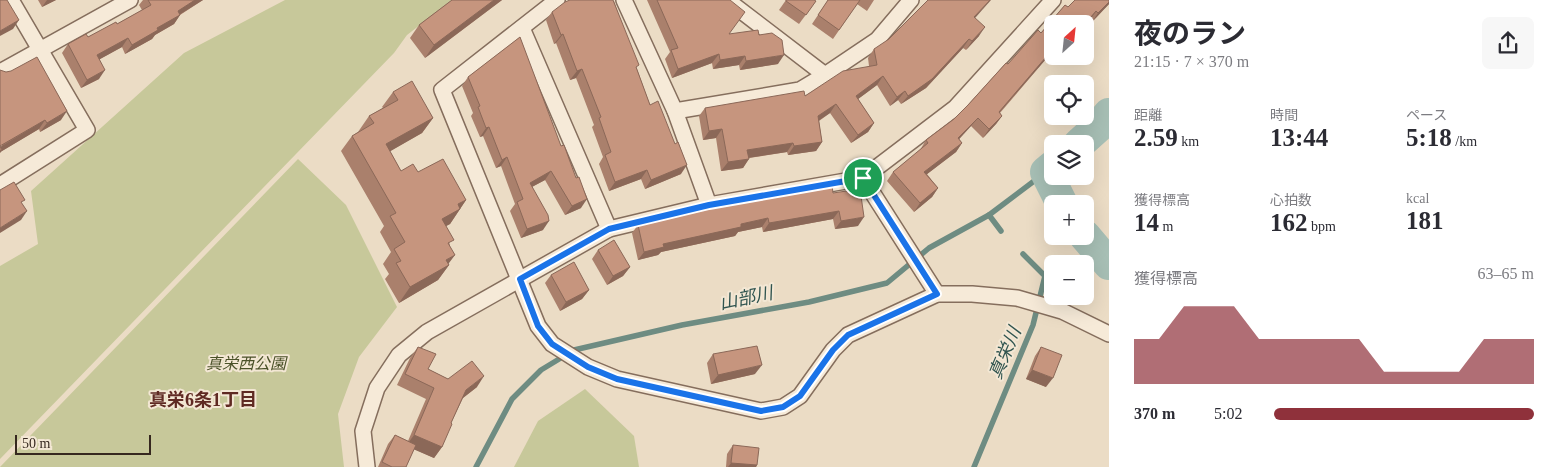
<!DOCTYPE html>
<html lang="ja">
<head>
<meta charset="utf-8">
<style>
	body { margin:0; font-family:"Times New Roman","Noto Sans JP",serif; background:#f7f7f7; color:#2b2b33; height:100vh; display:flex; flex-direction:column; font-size:19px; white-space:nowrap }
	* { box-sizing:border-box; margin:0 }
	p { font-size:16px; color:#7c7c81 }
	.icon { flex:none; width:28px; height:28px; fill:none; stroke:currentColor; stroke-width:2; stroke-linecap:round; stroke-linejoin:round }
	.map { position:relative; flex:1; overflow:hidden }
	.panel { display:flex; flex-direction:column; background:#fff; width:450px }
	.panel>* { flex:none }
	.needle { width:32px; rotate:27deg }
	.fabs { position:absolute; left:1044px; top:15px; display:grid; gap:10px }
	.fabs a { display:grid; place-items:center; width:50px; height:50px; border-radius:8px; background:#fff; box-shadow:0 5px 20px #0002; font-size:25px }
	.scale { position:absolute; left:15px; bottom:12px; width:136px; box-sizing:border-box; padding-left:5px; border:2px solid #36281f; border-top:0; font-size:14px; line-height:18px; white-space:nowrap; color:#36281f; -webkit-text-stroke:4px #f3e7d4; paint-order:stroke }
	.pin { position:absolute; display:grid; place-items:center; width:42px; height:42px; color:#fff; margin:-21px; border:2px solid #fff; border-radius:50%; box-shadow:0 1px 5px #0007 }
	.round { display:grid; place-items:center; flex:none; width:52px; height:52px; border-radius:8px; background:#f7f7f7 }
	.head { display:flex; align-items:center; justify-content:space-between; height:85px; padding:0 25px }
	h1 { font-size:28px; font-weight:700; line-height:38px }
	.stats { display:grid; grid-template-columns:repeat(3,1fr); gap:8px; height:85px; padding:5px 25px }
	.stats div { display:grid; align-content:center }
	.stats b { font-size:25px; font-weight:700 }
	.stats small { font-size:14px; font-weight:400 }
	.stats p { font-size:14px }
	.chart { height:140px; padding:10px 25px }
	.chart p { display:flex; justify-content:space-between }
	.chart svg { width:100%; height:90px; margin-top:5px; fill:#8f313b; opacity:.7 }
	ul { padding:0 25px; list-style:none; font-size:16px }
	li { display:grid; grid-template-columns:80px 60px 1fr; align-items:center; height:38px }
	li i { height:12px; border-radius:6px; background:#8f313b }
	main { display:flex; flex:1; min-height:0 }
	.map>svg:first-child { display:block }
	.green { fill:#c7c89a }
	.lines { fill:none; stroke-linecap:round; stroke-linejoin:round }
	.stream { stroke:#6e8c82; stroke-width:5.5 }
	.river { stroke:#a7bfb5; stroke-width:32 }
	.street-casing { stroke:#856e5d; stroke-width:18 }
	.street { stroke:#f6ead8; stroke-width:15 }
	.wall { fill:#aa806c }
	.shaded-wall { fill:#8b6858 }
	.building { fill:#c6957e; stroke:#8b6858 }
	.route-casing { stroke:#fff; stroke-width:10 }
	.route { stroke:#1a73e8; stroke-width:6 }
	.labels { text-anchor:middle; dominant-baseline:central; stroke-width:4; stroke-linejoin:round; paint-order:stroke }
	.park-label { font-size:16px; font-style:italic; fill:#4a5128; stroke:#f3e7d4 }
	.water-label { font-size:18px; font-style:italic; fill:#30544f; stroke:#f3e7d4 }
	.neighbourhood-label { font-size:18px; font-weight:bold; fill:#5f2922; stroke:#f3e7d4 }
</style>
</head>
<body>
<main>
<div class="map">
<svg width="1109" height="467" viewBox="0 0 1109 467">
	<rect width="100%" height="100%" fill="#ebdcc5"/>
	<g class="green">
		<polygon points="285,0 452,0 407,35 394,53 0,459 0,266 38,244 31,191 184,53"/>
		<polygon points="298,159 346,205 397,307 359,357 338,414 344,467 0,467"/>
		<polygon points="585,389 634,436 639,467 514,467 538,421"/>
	</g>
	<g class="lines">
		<g class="stream">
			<polyline points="989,215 1001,231"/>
			<polyline points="476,467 512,399 541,370 574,350 682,325 809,302 887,283 929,248 989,215 1046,172"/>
			<polyline points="974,467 1033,325 1045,276 1023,254"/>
		</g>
		<g class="river">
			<polyline points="1079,144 1100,125 1109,114"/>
			<polyline points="1052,167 1046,172 1062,204"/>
			<polyline points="1085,236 1109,264"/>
		</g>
		<defs>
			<g id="street">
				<polyline points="557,0 442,90 538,326 552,344 588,367 617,379 761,411 783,407 800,396 833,350 848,335 937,294 972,294 1017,298 1062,311 1109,334"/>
				<polyline points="624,0 675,111 709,205"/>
				<polyline points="727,0 825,75"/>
				<polyline points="522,28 609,229"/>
				<polyline points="0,72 130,0"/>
				<polyline points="675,111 800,90 825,75 877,40 911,0"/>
				<polyline points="863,178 937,294"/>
				<polyline points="0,185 87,130 11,0"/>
				<polyline points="367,467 363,431 377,388 399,355 427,332 609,229 709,205 863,178 955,108 1053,0"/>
			</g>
		</defs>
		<use href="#street" class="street-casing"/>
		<use href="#street" class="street"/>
	</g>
	<g class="wall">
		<polygon points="38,0 56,0 42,7"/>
		<polygon points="143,0 203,0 180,15 174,24 155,35 152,39 125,54 122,47 100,59 99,79 81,88 62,53 68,44 88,37 117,24 142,10 139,5"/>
		<polygon points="452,0 502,0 425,58 410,38 419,25"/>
		<polygon points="647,0 730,0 729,34 759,35 778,64 740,70 739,65 713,69 712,63 672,78 665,59 670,52"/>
		<polygon points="786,0 816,1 799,24 779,10"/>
		<polygon points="828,0 874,0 867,11 857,4 833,39 812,24"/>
		<polygon points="1075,0 1109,0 1109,4 1092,22 1090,20 1085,26 1085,24 1052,24 1052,52 1000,113 1002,116 996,124 983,138 971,126 959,139 962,143 956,152 927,174 938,188 932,197 914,212 887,181 893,172 920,150 926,140 954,119 968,105 1006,63 1008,64 1038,30 1041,33 1065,5 1068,7"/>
		<polygon points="614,1 637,69 650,105 681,174 645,189 641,179 609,191 599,164 603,157 592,127 594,125 576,78 570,80 556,43 554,44 546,20 552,12"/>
		<polygon points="975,18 979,36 966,50 963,48 926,88 901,104 898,100 890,106 877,85 858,99 874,123 868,132 851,143 830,113 819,121 822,142 816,151 788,155 787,152 749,158 743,168 721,171 716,138 703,140 699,116 705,108 805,96 869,66 868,58 874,49"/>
		<polygon points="520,37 581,208 565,215 545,180 532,187 543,230 521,238 510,211 515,204 501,166 496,168 483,136 480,137 471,116 473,113 462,86 468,77"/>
		<polygon points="0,70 61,120 40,132 39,129 2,151"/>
		<polygon points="393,92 433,118 422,133 390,151 401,171 418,172 466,200 450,224 446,226 450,246 448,263 449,265 438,280 399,303 385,279 389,274 383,264 391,252 380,232 384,226 341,151 352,136 358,132 369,116 383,108 382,107"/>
		<polygon points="833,193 858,226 835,229 833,219 763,232 762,227 738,232 735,236 661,252 658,255 638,260 632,233 638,225 737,203"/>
		<polygon points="598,250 630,267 623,276 607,285 592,259"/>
		<polygon points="551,275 589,290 582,299 560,311 545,283"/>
		<polygon points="418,347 428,369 448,379 477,387 463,398 451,423 442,447 434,458 414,449 406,467 378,467 388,444 395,435 408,441 426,399 397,385 410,358"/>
		<polygon points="1041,347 1046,387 1026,379 1035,356"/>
		<polygon points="713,354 755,374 711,384 707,363"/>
		<polygon points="733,445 757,465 756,467 726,467 727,454"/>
	</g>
	<g class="shaded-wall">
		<polygon points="47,0 56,0 42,7"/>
		<polygon points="195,0 203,0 171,20 178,11"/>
		<polygon points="494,0 502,0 425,58 434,45"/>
		<polygon points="990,0 991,0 968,26 974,17"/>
		<polygon points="1109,2 1109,4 1092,22 1098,13"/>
		<polygon points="1096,11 1090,20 1085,26 1085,24"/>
		<polygon points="180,15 174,24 155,35 152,39 125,54 132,45 157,28"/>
		<polygon points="19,20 13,29 0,36 0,31"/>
		<polygon points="985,27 979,36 966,50 972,41"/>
		<polygon points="563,34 556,43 554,44 561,35"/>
		<polygon points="128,38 122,47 91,64 97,55"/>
		<polygon points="969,39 963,48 926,88 901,104 908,96"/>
		<polygon points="1052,50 1052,52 992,121 999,112"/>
		<polygon points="719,54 712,63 672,78 678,69"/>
		<polygon points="784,55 778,64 740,70 746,61"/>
		<polygon points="745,56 739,65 713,69 720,60"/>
		<polygon points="582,69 576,78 570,80 577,71"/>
		<polygon points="105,70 99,79 81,88 87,80"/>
		<polygon points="883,76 877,85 850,105 856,96"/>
		<polygon points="905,91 898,100 890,106 897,97"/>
		<polygon points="836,104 830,113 812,125 818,116"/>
		<polygon points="67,111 61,120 40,132 47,123"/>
		<polygon points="1002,116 996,124 983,138 989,129"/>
		<polygon points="433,118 422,133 375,160 386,144"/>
		<polygon points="978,118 971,126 952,147 958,138"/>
		<polygon points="45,120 39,129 2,151 0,153 0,147"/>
		<polygon points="874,123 868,132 851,143 858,135"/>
		<polygon points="489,127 483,136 480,137 486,128"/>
		<polygon points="722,129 716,138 703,140 709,131"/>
		<polygon points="822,142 816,151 788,155 794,146"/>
		<polygon points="793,143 787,152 741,159 747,150"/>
		<polygon points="962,143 956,152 918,181 924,172"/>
		<polygon points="507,157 501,166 496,168 502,160"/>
		<polygon points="749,159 743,168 721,171 728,162"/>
		<polygon points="687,165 681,174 645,189 651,180"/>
		<polygon points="647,170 641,179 609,191 615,182"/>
		<polygon points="551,171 545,180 524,191 530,183"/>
		<polygon points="938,188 932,197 914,212 920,203"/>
		<polygon points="587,199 581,208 565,215 572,206"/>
		<polygon points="466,200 450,224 431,234 442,219 458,204"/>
		<polygon points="27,211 21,220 0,233 0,228"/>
		<polygon points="839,211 833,219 763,232 769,223"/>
		<polygon points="864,217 858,226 835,229 841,221"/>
		<polygon points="768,218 762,227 738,232 735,236 661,252 658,255 638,260 644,252 663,244 741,224"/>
		<polygon points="549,221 543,230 521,238 527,229"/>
		<polygon points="455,255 446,267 449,265 438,280 399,303 410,287 446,260"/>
		<polygon points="630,267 623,276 607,285 613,276"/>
		<polygon points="589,290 582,299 560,311 566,302"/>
		<polygon points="762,365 755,374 711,384 718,375"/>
		<polygon points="1032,370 1053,378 1046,387 1026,379"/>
		<polygon points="484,376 477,387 459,401 466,390"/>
		<polygon points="414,435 442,447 434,458 406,446"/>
		<polygon points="731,463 757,465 756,467 728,467"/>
	</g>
	<g class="building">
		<polygon points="0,0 7,0 19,20 0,31"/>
		<polygon points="148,0 195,0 178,11 180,15 157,28 158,30 132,45 128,38 97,55 105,70 87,80 68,44 86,34 88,37 116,22 117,24 151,5"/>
		<polygon points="452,0 494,0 434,45 419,25"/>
		<polygon points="570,0 613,0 639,65 636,67 650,105 658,101 675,144 678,142 687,165 651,180 647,170 615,182 605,155 611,152 599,118 601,117 582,69 577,71 563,34 561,35 552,12 565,2"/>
		<polygon points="657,0 730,0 745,12 729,34 758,30 759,35 772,33 782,40 784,55 746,61 745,56 720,60 719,54 678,69 671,50 678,48"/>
		<polygon points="786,0 814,0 816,1 806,15 786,1"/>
		<polygon points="828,0 860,0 839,30 818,15"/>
		<polygon points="928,0 990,0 974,17 985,27 972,41 969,39 932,79 908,96 905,91 897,97 883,76 856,96 874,123 858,135 836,104 818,116 822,142 794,146 793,143 747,150 749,159 728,162 722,129 709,131 705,108 804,91 805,96 843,71 877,65 874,49 889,39"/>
		<polygon points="1075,0 1109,0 1109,2 1098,13 1096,11 1085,24 1052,24 1052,50 999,112 1002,116 989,129 978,118 958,138 962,143 924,172 938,188 920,203 893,172 928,143 926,140 954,119 968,105 1006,63 1008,64 1038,30 1041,33 1065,5 1068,7"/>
		<polygon points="520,37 561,146 564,145 576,178 579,177 587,199 572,206 551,171 530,183 548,215 549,221 527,229 517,202 523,199 507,157 502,160 489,127 486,128 478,107 480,106 468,77"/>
		<polygon points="37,57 67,111 47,123 45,120 0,146 2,150 0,151 0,70 6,72 11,71"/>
		<polygon points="412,81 433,118 386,144 401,171 413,164 418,172 443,159 466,200 458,204 460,209 442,219 454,240 448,243 455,255 446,260 449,265 410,287 396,263 401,261 394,249 405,242 390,216 396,213 352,136 374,123 369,116 398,100 393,92"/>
		<polygon points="14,182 25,200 21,202 27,211 0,228 0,190"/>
		<polygon points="832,185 833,193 860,189 864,217 841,221 839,211 769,223 768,218 741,224 741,227 663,244 664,247 644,252 638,225 717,206 736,202 737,203"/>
		<polygon points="614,240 630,267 613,276 598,250"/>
		<polygon points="574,262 589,290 566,302 551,275"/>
		<polygon points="757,346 762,365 718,375 713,354"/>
		<polygon points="418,347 436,354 428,369 448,379 472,361 484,376 466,390 451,423 452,424 442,447 414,435 434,388 405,374"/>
		<polygon points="1041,347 1062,355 1053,378 1032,370"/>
		<polygon points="395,435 416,445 406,467 392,467 382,462"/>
		<polygon points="733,445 759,448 757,465 731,463"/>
	</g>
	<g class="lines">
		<defs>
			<polygon id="route" points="863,178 937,294 848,335 833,350 800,396 783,407 761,411 617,379 588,367 552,344 538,326 520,279 609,229 709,205"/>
		</defs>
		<use href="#route" class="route-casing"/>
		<use href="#route" class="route"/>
	</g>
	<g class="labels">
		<g class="park-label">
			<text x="246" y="363">真栄西公園</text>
		</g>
		<g class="water-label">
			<text transform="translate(746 298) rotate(-12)">山部川</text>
			<text transform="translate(1005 353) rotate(-67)">真栄川</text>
		</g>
		<g class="neighbourhood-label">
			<text x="203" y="400">真栄6条1丁目</text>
		</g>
	</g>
</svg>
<div class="fabs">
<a><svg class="needle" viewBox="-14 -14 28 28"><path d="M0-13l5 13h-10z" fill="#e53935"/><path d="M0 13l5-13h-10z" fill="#7c7c81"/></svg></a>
<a><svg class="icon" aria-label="locate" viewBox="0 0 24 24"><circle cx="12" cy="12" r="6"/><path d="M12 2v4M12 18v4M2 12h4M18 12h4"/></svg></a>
<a><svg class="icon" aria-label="layers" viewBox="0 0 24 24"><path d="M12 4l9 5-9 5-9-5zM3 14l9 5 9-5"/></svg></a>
<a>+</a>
<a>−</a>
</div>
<div class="scale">50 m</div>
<div class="pin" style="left:863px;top:178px;background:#1e9e55"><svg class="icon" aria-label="arrive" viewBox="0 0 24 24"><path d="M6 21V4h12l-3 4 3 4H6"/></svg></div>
</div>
<section class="panel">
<div class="head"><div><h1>夜のラン</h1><p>21:15 · 7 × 370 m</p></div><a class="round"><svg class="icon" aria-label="share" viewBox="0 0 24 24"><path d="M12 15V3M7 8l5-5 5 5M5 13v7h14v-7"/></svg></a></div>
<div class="stats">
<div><p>距離</p><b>2.59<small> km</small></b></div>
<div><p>時間</p><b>13:44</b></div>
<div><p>ペース</p><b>5:18<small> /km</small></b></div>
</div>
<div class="stats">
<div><p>獲得標高</p><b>14<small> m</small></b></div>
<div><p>心拍数</p><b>162<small> bpm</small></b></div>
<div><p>kcal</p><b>181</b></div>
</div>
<div class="chart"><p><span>獲得標高</span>63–65 m</p>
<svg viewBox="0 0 160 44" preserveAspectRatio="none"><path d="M0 44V22L10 22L20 6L30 6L40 6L50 22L60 22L70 22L80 22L90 22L100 38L110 38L120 38L130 38L140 22L150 22L160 22V44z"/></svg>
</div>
<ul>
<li><b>370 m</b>5:02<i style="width:100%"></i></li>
</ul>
</section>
</main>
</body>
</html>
